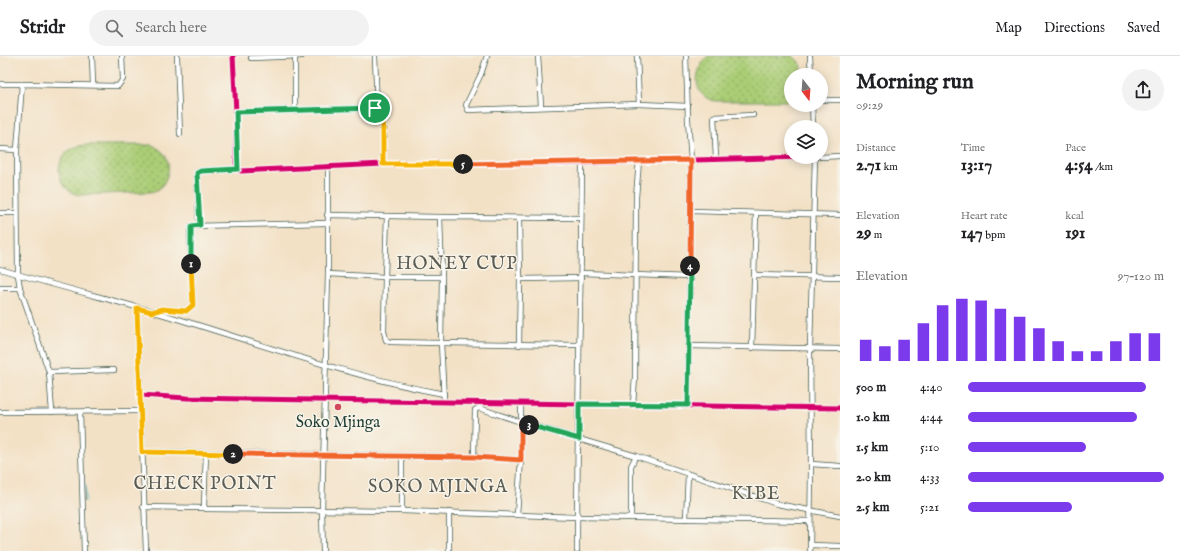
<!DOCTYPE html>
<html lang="en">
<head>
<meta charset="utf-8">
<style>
	body { margin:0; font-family:"IM FELL English",serif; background:#f2f2f2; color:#202124; height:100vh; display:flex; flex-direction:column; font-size:15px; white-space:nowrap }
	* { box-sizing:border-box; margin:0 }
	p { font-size:13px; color:#757577 }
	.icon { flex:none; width:22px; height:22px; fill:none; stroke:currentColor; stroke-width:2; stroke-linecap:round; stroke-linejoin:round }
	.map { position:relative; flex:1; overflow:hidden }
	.details { display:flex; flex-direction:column; background:#fff; width:340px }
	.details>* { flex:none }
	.needle { width:26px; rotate:163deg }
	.controls { position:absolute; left:784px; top:12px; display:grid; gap:8px }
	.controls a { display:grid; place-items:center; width:44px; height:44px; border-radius:50%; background:#fff; box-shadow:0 2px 10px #0003; font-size:20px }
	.pin { position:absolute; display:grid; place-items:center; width:34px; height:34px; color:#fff; margin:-17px; border:2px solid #fff; border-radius:50%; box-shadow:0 1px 4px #0007 }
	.km { position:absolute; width:20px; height:20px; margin:-10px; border-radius:50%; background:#222; color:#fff; font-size:11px; line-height:20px; text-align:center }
	.round { display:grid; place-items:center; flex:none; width:42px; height:42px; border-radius:21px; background:#f2f2f2 }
	.head { display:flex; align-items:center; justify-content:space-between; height:68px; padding:0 16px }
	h1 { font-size:22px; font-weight:800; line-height:30px }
	.metrics { display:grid; grid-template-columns:repeat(3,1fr); gap:6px; height:68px; padding:4px 16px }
	.metrics div { display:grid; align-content:center }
	.metrics b { font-size:17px; font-weight:800 }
	.metrics small { font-size:11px; font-weight:400 }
	.metrics p { font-size:11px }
	.chart { height:112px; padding:8px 16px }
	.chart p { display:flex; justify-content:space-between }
	.chart svg { width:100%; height:72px; margin-top:4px; stroke:#7c3aed; stroke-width:6 }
	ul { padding:0 16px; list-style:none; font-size:13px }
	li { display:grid; grid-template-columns:64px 48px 1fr; align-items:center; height:30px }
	li i { height:10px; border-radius:5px; background:#7c3aed }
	header { display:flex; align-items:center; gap:24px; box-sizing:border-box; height:56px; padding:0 20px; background:#fff; border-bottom:1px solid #e0e0e0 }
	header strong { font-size:19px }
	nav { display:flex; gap:22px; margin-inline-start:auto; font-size:14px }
	.search { width:280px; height:36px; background:#f2f2f2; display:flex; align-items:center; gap:10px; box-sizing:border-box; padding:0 14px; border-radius:22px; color:#757577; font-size:15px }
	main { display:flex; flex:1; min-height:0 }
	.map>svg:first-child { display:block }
	.green { fill:url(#green-dots); stroke:#658555 }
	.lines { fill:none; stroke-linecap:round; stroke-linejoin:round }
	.stream { stroke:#51bdcc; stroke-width:1.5 }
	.minor-casing { stroke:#3f564a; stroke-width:6 }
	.minor { stroke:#fff; stroke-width:4.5 }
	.cycleway-casing { stroke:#f7f3e8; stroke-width:8 }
	.cycleway { stroke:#d6006c; stroke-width:5 }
	.split-1-casing { stroke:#fff; stroke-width:8 }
	.split-2-casing { stroke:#fff; stroke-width:8 }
	.split-3-casing { stroke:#fff; stroke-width:8 }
	.split-4-casing { stroke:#fff; stroke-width:8 }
	.split-5-casing { stroke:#fff; stroke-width:8 }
	.split-6-casing { stroke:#fff; stroke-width:8 }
	.split-1 { stroke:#22a559; stroke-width:5 }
	.split-2 { stroke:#f5b400; stroke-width:5 }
	.split-3 { stroke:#f0652b; stroke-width:5 }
	.split-4 { stroke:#22a559; stroke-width:5 }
	.split-5 { stroke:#f0652b; stroke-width:5 }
	.split-6 { stroke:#f5b400; stroke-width:5 }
	.poi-dot { fill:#d1495b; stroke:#f7f3e8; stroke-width:1.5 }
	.labels { text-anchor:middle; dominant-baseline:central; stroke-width:3; stroke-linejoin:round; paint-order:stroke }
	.poi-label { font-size:16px; fill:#1f3d34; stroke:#f7f3e8 }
	.quarter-label { font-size:18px; letter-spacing:1px; fill:#5c5c53; stroke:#f7f3e8 }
</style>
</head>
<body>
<header>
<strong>Stridr</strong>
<div class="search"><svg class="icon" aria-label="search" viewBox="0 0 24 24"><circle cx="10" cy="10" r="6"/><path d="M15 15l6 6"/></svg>Search here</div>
<nav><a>Map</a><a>Directions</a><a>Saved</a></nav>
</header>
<main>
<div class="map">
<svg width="840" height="495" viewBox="0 0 840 495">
	<defs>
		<pattern id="green-dots" width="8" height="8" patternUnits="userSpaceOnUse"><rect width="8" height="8" fill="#abcd76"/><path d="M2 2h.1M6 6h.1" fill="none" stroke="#8ba862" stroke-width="1.8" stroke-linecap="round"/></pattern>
	</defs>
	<rect width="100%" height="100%" fill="#f7f3e8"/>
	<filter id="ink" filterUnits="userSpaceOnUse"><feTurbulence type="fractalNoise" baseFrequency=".025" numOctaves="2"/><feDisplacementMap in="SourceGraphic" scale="8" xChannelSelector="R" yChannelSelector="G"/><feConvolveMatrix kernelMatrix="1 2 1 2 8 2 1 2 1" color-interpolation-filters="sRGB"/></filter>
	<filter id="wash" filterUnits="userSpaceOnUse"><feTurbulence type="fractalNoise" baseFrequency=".012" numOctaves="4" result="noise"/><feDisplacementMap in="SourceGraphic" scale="16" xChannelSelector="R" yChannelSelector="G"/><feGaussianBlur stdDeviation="0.9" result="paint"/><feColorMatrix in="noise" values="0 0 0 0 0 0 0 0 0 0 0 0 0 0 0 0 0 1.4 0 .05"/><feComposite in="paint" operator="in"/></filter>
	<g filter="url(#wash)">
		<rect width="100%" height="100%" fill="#f3e1c6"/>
		<g class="green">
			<path d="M 708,0 L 793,0 L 801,8 L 803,19 L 791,19 L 791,44 L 787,45 L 715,45 C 691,40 694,14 708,0 Z"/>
			<path d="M 94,89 L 152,89 C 158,92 163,95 166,101 C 173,114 164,135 150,136 L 79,139 C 60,135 52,111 67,96 C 75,89 85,89 94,89 Z"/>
		</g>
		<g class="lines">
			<polyline class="stream" points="85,445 85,429"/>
		</g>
	</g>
	<g filter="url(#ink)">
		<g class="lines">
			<defs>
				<g id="minor">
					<polyline points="92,0 93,29"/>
					<polyline points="177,0 180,78"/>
					<polyline points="233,0 236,56 236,107 237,113 241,115 383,108 582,107 806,101"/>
					<polyline points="295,0 295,55"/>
					<polyline points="375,0 377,53"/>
					<polyline points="487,0 481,18 466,49 468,54 639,48"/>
					<polyline points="538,0 541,50"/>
					<polyline points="637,0 639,48 688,50"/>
					<polyline points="686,0 688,64 691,104 688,349"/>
					<polyline points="810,0 811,19"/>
					<polyline points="251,2 302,0"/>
					<polyline points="0,28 22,28"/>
					<polyline points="821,44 840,44"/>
					<polyline points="812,49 813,71"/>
					<polyline points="236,56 375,52 379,54 383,66 383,108"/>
					<polyline points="0,93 17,94"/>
					<polyline points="821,101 840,100"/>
					<polyline points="716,103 714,61 753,59"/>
					<polyline points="691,155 840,159"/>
					<polyline points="0,157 16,157"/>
					<polyline points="327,159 387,160 385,221 328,218"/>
					<polyline points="387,160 440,161"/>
					<polyline points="519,163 520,223"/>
					<polyline points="199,169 197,117 201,115 237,113"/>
					<path d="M 0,213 C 52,229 105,242 158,257 C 253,285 346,320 444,338"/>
					<polyline points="581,217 690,221"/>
					<polyline points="755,219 840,221"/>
					<polyline points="442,221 385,221 384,275 386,284 390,286 441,287 444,345"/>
					<polyline points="0,232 20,232"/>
					<polyline points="137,252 146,495"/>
					<polyline points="152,256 162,253 186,255 193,249 190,176 192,170 327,167"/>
					<polyline points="519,289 520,223 581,222"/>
					<polyline points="578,289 441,287 442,221 440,161 581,162"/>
					<polyline points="689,290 840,293"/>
					<polyline points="752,292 756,157"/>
					<polyline points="49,316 114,314"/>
					<polyline points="140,339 187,342 840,352"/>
					<polyline points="633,348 635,322 636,141 639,105"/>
					<polyline points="0,356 141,355"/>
					<polyline points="52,356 49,316 20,232 18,219 17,94 22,28 118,30 123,23 122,0"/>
					<polyline points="80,356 84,495"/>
					<polyline points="142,396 474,401 521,404"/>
					<polyline points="206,398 204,450 206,453 402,455 577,461 810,465"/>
					<polyline points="474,401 475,354 479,352 521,366 636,400 777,448 840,460"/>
					<polyline points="811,408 840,410"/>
					<polyline points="143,451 204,452"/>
					<polyline points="402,455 402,401"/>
					<polyline points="517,458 521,404 521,346"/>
					<polyline points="631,462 631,410 636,400"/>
					<polyline points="686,463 688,418"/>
					<polyline points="810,489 840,490"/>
					<polyline points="323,495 322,455 328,218 328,112"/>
					<polyline points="449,495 449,456"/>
					<path d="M 577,495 C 577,365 581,236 582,107"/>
					<polyline points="810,495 811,413 810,293 815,101"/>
				</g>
			</defs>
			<use href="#minor" class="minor-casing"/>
			<use href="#minor" class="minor"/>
			<defs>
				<g id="cycleway">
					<polyline points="233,0 236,56 236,107 237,113 241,115 383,108 582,107 806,101"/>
					<polyline points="140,339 187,342 840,352"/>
				</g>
			</defs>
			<use href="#cycleway" class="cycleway-casing"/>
			<use href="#cycleway" class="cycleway"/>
		</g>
	</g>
	<g class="lines" filter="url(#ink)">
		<defs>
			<polyline id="split-1" points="191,208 191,172 192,170 200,169 197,117 201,115 238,113 236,56 375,52"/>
			<polyline id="split-2" points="191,208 193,249 186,255 162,253 152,256 137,252 142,396 233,398"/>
			<polyline id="split-3" points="233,398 474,401 521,404 521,366 529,369"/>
			<polyline id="split-4" points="529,369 579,383 579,348 688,349 690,210"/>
			<polyline id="split-5" points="463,108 691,104 690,210"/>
			<polyline id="split-6" points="375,52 379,54 383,66 383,108 463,108"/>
		</defs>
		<use href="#split-1" class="split-1-casing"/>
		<use href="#split-2" class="split-2-casing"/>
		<use href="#split-3" class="split-3-casing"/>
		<use href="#split-4" class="split-4-casing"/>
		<use href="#split-5" class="split-5-casing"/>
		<use href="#split-6" class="split-6-casing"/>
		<use href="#split-1" class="split-1"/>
		<use href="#split-2" class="split-2"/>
		<use href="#split-3" class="split-3"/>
		<use href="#split-4" class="split-4"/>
		<use href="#split-5" class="split-5"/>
		<use href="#split-6" class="split-6"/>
	</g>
	<circle class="poi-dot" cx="338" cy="351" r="4"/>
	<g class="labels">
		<g class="poi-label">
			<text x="338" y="367">Soko Mjinga</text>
		</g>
		<g class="quarter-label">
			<text x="457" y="208">HONEY CUP</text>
			<text x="205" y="428">CHECK POINT</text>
			<text x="438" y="431">SOKO MJINGA</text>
			<text x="756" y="438">KIBE</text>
		</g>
	</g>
</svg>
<div class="controls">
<a><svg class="needle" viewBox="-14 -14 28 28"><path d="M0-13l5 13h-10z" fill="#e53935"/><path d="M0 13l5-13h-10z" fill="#757577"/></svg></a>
<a><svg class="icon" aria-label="layers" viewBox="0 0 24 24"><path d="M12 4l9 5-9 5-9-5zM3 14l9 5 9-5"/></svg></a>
</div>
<div class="pin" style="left:375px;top:52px;background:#1e9e55"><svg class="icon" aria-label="arrive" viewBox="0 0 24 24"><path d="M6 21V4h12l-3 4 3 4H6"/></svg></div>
<b class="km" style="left:191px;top:208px">1</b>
<b class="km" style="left:233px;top:398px">2</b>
<b class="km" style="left:529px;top:369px">3</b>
<b class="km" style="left:690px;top:210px">4</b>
<b class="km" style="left:463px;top:108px">5</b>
</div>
<section class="details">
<div class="head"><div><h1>Morning run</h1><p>09:29</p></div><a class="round"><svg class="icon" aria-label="share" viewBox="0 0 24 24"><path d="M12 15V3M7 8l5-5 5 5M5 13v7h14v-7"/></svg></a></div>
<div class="metrics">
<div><p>Distance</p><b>2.71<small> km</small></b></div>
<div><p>Time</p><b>13:17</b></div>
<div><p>Pace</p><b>4:54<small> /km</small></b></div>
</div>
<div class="metrics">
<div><p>Elevation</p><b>29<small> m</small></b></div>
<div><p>Heart rate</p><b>147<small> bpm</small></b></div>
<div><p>kcal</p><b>191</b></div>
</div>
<div class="chart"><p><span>Elevation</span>97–120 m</p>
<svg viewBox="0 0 160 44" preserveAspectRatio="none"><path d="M5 44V31M15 44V35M25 44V31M35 44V21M45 44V10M55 44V6M65 44V7M75 44V12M85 44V17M95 44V24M105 44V32M115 44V38M125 44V38M135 44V32M145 44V27M155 44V27"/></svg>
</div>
<ul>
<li><b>500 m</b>4:40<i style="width:91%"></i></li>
<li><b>1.0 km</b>4:44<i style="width:86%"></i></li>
<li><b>1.5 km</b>5:10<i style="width:60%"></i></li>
<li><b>2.0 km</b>4:33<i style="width:100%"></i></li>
<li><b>2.5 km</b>5:21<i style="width:53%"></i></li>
</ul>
</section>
</main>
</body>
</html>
